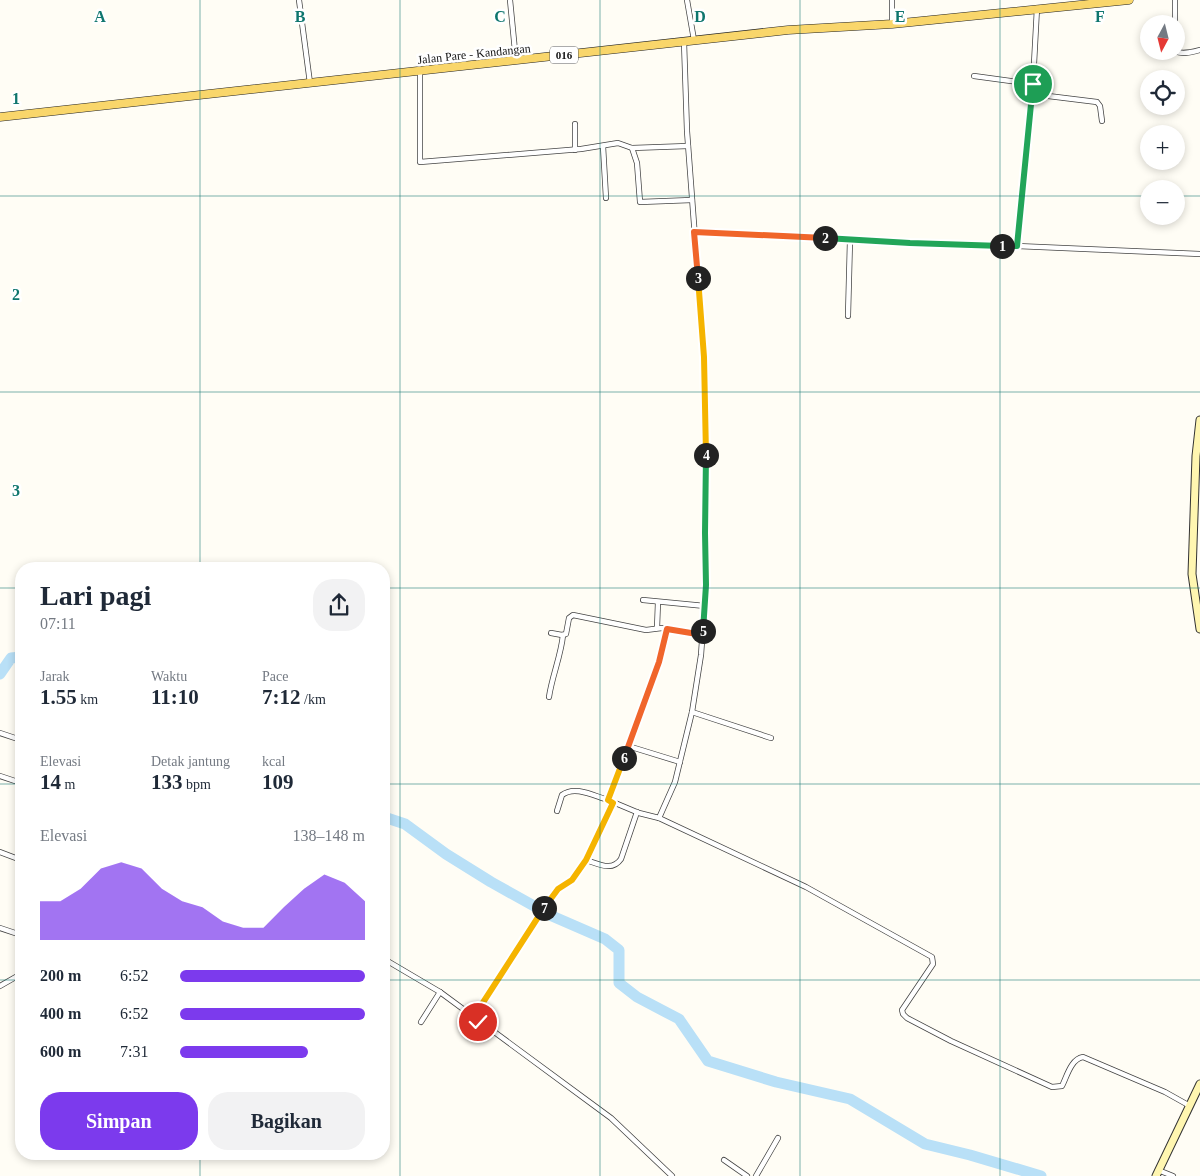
<!DOCTYPE html>
<html lang="id">
<head>
<meta charset="utf-8">
<style>
	body { margin:0; font-family:"Times New Roman",serif; background:#f2f2f3; color:#1f2937; height:100vh; display:flex; flex-direction:column; font-size:19px; white-space:nowrap }
	* { box-sizing:border-box; margin:0 }
	p { font-size:16px; color:#747a83 }
	.icon { flex:none; width:28px; height:28px; fill:none; stroke:currentColor; stroke-width:2; stroke-linecap:round; stroke-linejoin:round }
	.map { position:relative; flex:1; overflow:hidden }
	.details { position:absolute; left:15px; top:562px; width:375px; height:598px; display:flex; flex-direction:column; background:#fff; border-radius:20px; box-shadow:0 2px 8px #0003 }
	.details>* { flex:none }
	.needle { width:32px; rotate:187deg }
	.fabs { position:absolute; left:1140px; top:15px; display:grid; gap:10px }
	.fabs a { display:grid; place-items:center; width:45px; height:45px; border-radius:50%; background:#fff; box-shadow:0 2px 8px #0003; font-size:25px }
	.pin { position:absolute; display:grid; place-items:center; width:42px; height:42px; color:#fff; margin:-21px; border:2px solid #fff; border-radius:50%; box-shadow:0 1px 5px #0007 }
	.km { position:absolute; width:25px; height:25px; margin:-12px; border-radius:50%; background:#222; color:#fff; font-size:14px; line-height:25px; text-align:center }
	.round { display:grid; place-items:center; flex:none; width:52px; height:52px; border-radius:20px; background:#f2f2f3 }
	.overview { display:flex; align-items:center; justify-content:space-between; height:85px; padding:0 25px }
	h1 { font-size:28px; font-weight:600; line-height:38px }
	.figures { display:grid; grid-template-columns:repeat(3,1fr); gap:8px; height:85px; padding:5px 25px }
	.figures div { display:grid; align-content:center }
	.figures b { font-size:21px; font-weight:600 }
	.figures small { font-size:14px; font-weight:400 }
	.figures p { font-size:14px }
	.chart { height:140px; padding:10px 25px }
	.chart p { display:flex; justify-content:space-between }
	.chart svg { width:100%; height:90px; margin-top:5px; fill:#7c3aed; opacity:.7 }
	.action { display:flex; gap:10px; margin-top:auto; padding:10px 25px }
	.action a { flex:1; height:58px; border-radius:20px; background:#7c3aed; color:#fff; font-size:20px; font-weight:600; line-height:58px; text-align:center }
	.action a+a { background:#f2f2f3; color:#1f2937 }
	ul { padding:0 25px; list-style:none; font-size:16px }
	li { display:grid; grid-template-columns:80px 60px 1fr; align-items:center; height:38px }
	li i { height:12px; border-radius:6px; background:#7c3aed }
	.map>svg:first-child { display:block }
	.lines { fill:none; stroke-linecap:round; stroke-linejoin:round }
	.river { stroke:#b9e0f7; stroke-width:11 }
	.street-casing { stroke:#444; stroke-width:6 }
	.secondary-casing { stroke:#333; stroke-width:9 }
	.primary-casing { stroke:#222; stroke-width:9 }
	.street { stroke:#fff; stroke-width:4.5 }
	.secondary { stroke:#fff6b0; stroke-width:7 }
	.primary { stroke:#f9d66b; stroke-width:8 }
	.split-1-casing { stroke:#fff; stroke-width:10 }
	.split-2-casing { stroke:#fff; stroke-width:10 }
	.split-3-casing { stroke:#fff; stroke-width:10 }
	.split-4-casing { stroke:#fff; stroke-width:10 }
	.split-5-casing { stroke:#fff; stroke-width:10 }
	.split-6-casing { stroke:#fff; stroke-width:10 }
	.split-7-casing { stroke:#fff; stroke-width:10 }
	.split-8-casing { stroke:#fff; stroke-width:10 }
	.split-1 { stroke:#22a559; stroke-width:6 }
	.split-2 { stroke:#22a559; stroke-width:6 }
	.split-3 { stroke:#f0652b; stroke-width:6 }
	.split-4 { stroke:#f5b400; stroke-width:6 }
	.split-5 { stroke:#22a559; stroke-width:6 }
	.split-6 { stroke:#f0652b; stroke-width:6 }
	.split-7 { stroke:#f5b400; stroke-width:6 }
	.split-8 { stroke:#f5b400; stroke-width:6 }
	.grid { fill:none; stroke:#0f766e; stroke-width:1; stroke-opacity:0.55 }
	.labels { text-anchor:middle; dominant-baseline:central; stroke-width:5; stroke-linejoin:round; paint-order:stroke }
	.shield { fill:#fff; stroke:#585858; stroke-width:1 }
	.shield-label { font-size:11px; font-weight:bold; fill:#111 }
	.street-label { font-size:12px; fill:#111; stroke:#fff }
	.grid-label { font-size:16px; text-anchor:middle; font-weight:bold; fill:#0f766e; stroke:#fff; stroke-width:5; stroke-linejoin:round; paint-order:stroke }
</style>
</head>
<body>
<div class="map">
<svg width="1200" height="1176" viewBox="0 0 1200 1176">
	<rect width="100%" height="100%" fill="#fffdf5"/>
	<g class="lines">
		<g class="river">
			<polyline points="0,674 11,658 21,657"/>
			<polyline points="384,817 405,824 446,854 491,882 552,916 605,939 619,950 619,983 637,997 679,1019 708,1061 776,1082 850,1099 925,1144 970,1155 1041,1176"/>
		</g>
		<defs>
			<g id="street">
				<polyline points="299,0 310,83"/>
				<polyline points="510,0 516,61"/>
				<polyline points="687,0 694,40"/>
				<polyline points="892,0 892,24"/>
				<polyline points="1175,0 1175,24"/>
				<path d="M 684,42 L 687,131 L 704,357 L 706,585 L 701,655 L 692,712 L 675,782 L 659,818 L 806,887 L 932,957 L 933,964 L 902,1010 L 903,1014 L 907,1018 L 951,1041 L 1052,1087 L 1062,1086 C 1067,1076 1071,1059 1083,1057 L 1165,1092 L 1190,1106"/>
				<path d="M 1175,51 C 1182,55 1192,52 1200,50"/>
				<polyline points="420,71 420,162 581,149 618,143 632,148 637,163 640,202 692,200"/>
				<polyline points="974,76 1033,84"/>
				<polyline points="1032,94 1097,102 1100,106 1102,121"/>
				<polyline points="575,124 575,150"/>
				<polyline points="603,146 606,198"/>
				<polyline points="632,148 688,146"/>
				<polyline points="694,232 910,243 1017,246 1200,254"/>
				<polyline points="1017,246 1032,101 1037,8"/>
				<polyline points="848,316 850,240"/>
				<polyline points="643,600 705,606"/>
				<polyline points="657,628 658,602"/>
				<polyline points="551,633 562,635 566,634 569,618 573,615 646,630 662,628 703,635"/>
				<path d="M 549,697 C 552,676 561,656 563,635"/>
				<polyline points="692,712 771,738"/>
				<polyline points="0,733 21,740"/>
				<polyline points="628,746 680,762"/>
				<polyline points="0,776 21,783"/>
				<path d="M 557,811 L 562,795 C 575,785 594,796 608,800"/>
				<polyline points="659,818 639,813 608,800 659,662 667,629"/>
				<polyline points="0,852 21,860"/>
				<path d="M 586,860 C 599,864 612,872 621,859 L 637,812"/>
				<polyline points="0,928 21,935"/>
				<polyline points="384,959 440,992 611,1118 672,1176"/>
				<polyline points="0,986 21,974"/>
				<polyline points="473,1018 545,907 558,889 572,880 586,860 613,803"/>
				<polyline points="421,1022 440,992"/>
				<polyline points="724,1160 747,1176"/>
				<polyline points="1158,1170 1173,1176"/>
				<polyline points="756,1176 778,1138"/>
			</g>
			<g id="secondary">
				<polyline points="1200,420 1196,456 1192,574 1200,629"/>
				<polyline points="1156,1176 1200,1084"/>
			</g>
			<polyline id="primary" points="0,117 788,30 892,24 1129,0"/>
		</defs>
		<use href="#street" class="street-casing"/>
		<use href="#secondary" class="secondary-casing"/>
		<use href="#primary" class="primary-casing"/>
		<use href="#street" class="street"/>
		<use href="#secondary" class="secondary"/>
		<use href="#primary" class="primary"/>
	</g>
	<g class="lines">
		<defs>
			<polyline id="split-1" points="1002,246 1017,246 1033,84"/>
			<polyline id="split-2" points="825,238 910,243 1002,246"/>
			<polyline id="split-3" points="698,278 694,232 825,238"/>
			<polyline id="split-4" points="698,278 704,357 706,455"/>
			<polyline id="split-5" points="703,631 706,585 705,533 706,455"/>
			<polyline id="split-6" points="624,758 659,662 667,629 703,635 703,631"/>
			<polyline id="split-7" points="544,908 558,889 572,880 586,860 613,803 608,800 624,758"/>
			<polyline id="split-8" points="478,1022 473,1018 544,908"/>
		</defs>
		<use href="#split-1" class="split-1-casing"/>
		<use href="#split-2" class="split-2-casing"/>
		<use href="#split-3" class="split-3-casing"/>
		<use href="#split-4" class="split-4-casing"/>
		<use href="#split-5" class="split-5-casing"/>
		<use href="#split-6" class="split-6-casing"/>
		<use href="#split-7" class="split-7-casing"/>
		<use href="#split-8" class="split-8-casing"/>
		<use href="#split-1" class="split-1"/>
		<use href="#split-2" class="split-2"/>
		<use href="#split-3" class="split-3"/>
		<use href="#split-4" class="split-4"/>
		<use href="#split-5" class="split-5"/>
		<use href="#split-6" class="split-6"/>
		<use href="#split-7" class="split-7"/>
		<use href="#split-8" class="split-8"/>
	</g>
	<path class="grid" d="M 200,0 L 200,569M 400,0 L 400,1176M 600,0 L 600,1176M 800,0 L 800,1176M 1000,0 L 1000,1176M 0,196 L 1149,196M 1176,196 L 1200,196M 0,392 L 1200,392M 0,588 L 21,588M 384,588 L 1200,588M 0,784 L 21,784M 384,784 L 1200,784M 0,980 L 21,980M 384,980 L 1200,980M 200,1154 L 200,1176"/>
	<g class="labels">
		<rect class="shield" x="550" y="46.5" width="28" height="17" rx="4"/>
		<g class="shield-label">
			<text x="564" y="55">016</text>
		</g>
		<g class="street-label">
			<text transform="translate(474 54) rotate(-6)">Jalan Pare - Kandangan</text>
		</g>
	</g>
	<g class="grid-label">
		<text x="100" y="22">A</text>
		<text x="300" y="22">B</text>
		<text x="500" y="22">C</text>
		<text x="700" y="22">D</text>
		<text x="900" y="22">E</text>
		<text x="1100" y="22">F</text>
		<text x="16" y="104">1</text>
		<text x="16" y="300">2</text>
		<text x="16" y="496">3</text>
	</g>
</svg>
<div class="fabs">
<a><svg class="needle" viewBox="-14 -14 28 28"><path d="M0-13l5 13h-10z" fill="#e53935"/><path d="M0 13l5-13h-10z" fill="#747a83"/></svg></a>
<a><svg class="icon" aria-label="locate" viewBox="0 0 24 24"><circle cx="12" cy="12" r="6"/><path d="M12 2v4M12 18v4M2 12h4M18 12h4"/></svg></a>
<a>+</a>
<a>−</a>
</div>
<div class="pin" style="left:1033px;top:84px;background:#1e9e55"><svg class="icon" aria-label="arrive" viewBox="0 0 24 24"><path d="M6 21V4h12l-3 4 3 4H6"/></svg></div>
<div class="pin" style="left:478px;top:1022px;background:#d93025"><svg class="icon" aria-label="check" viewBox="0 0 24 24"><path d="M5 12l5 5 9-10"/></svg></div>
<b class="km" style="left:1002px;top:246px">1</b>
<b class="km" style="left:825px;top:238px">2</b>
<b class="km" style="left:698px;top:278px">3</b>
<b class="km" style="left:706px;top:455px">4</b>
<b class="km" style="left:703px;top:631px">5</b>
<b class="km" style="left:624px;top:758px">6</b>
<b class="km" style="left:544px;top:908px">7</b>
<section class="details">
<div class="overview"><div><h1>Lari pagi</h1><p>07:11</p></div><a class="round"><svg class="icon" aria-label="share" viewBox="0 0 24 24"><path d="M12 15V3M7 8l5-5 5 5M5 13v7h14v-7"/></svg></a></div>
<div class="figures">
<div><p>Jarak</p><b>1.55<small> km</small></b></div>
<div><p>Waktu</p><b>11:10</b></div>
<div><p>Pace</p><b>7:12<small> /km</small></b></div>
</div>
<div class="figures">
<div><p>Elevasi</p><b>14<small> m</small></b></div>
<div><p>Detak jantung</p><b>133<small> bpm</small></b></div>
<div><p>kcal</p><b>109</b></div>
</div>
<div class="chart"><p><span>Elevasi</span>138–148 m</p>
<svg viewBox="0 0 160 44" preserveAspectRatio="none"><path d="M0 44V25L10 25L20 19L30 9L40 6L50 9L60 19L70 25L80 28L90 35L100 38L110 38L120 28L130 19L140 12L150 16L160 25V44z"/></svg>
</div>
<ul>
<li><b>200 m</b>6:52<i style="width:100%"></i></li>
<li><b>400 m</b>6:52<i style="width:100%"></i></li>
<li><b>600 m</b>7:31<i style="width:69%"></i></li>
</ul>
<div class="action"><a>Simpan</a><a>Bagikan</a></div>
</section>
</div>
</body>
</html>
